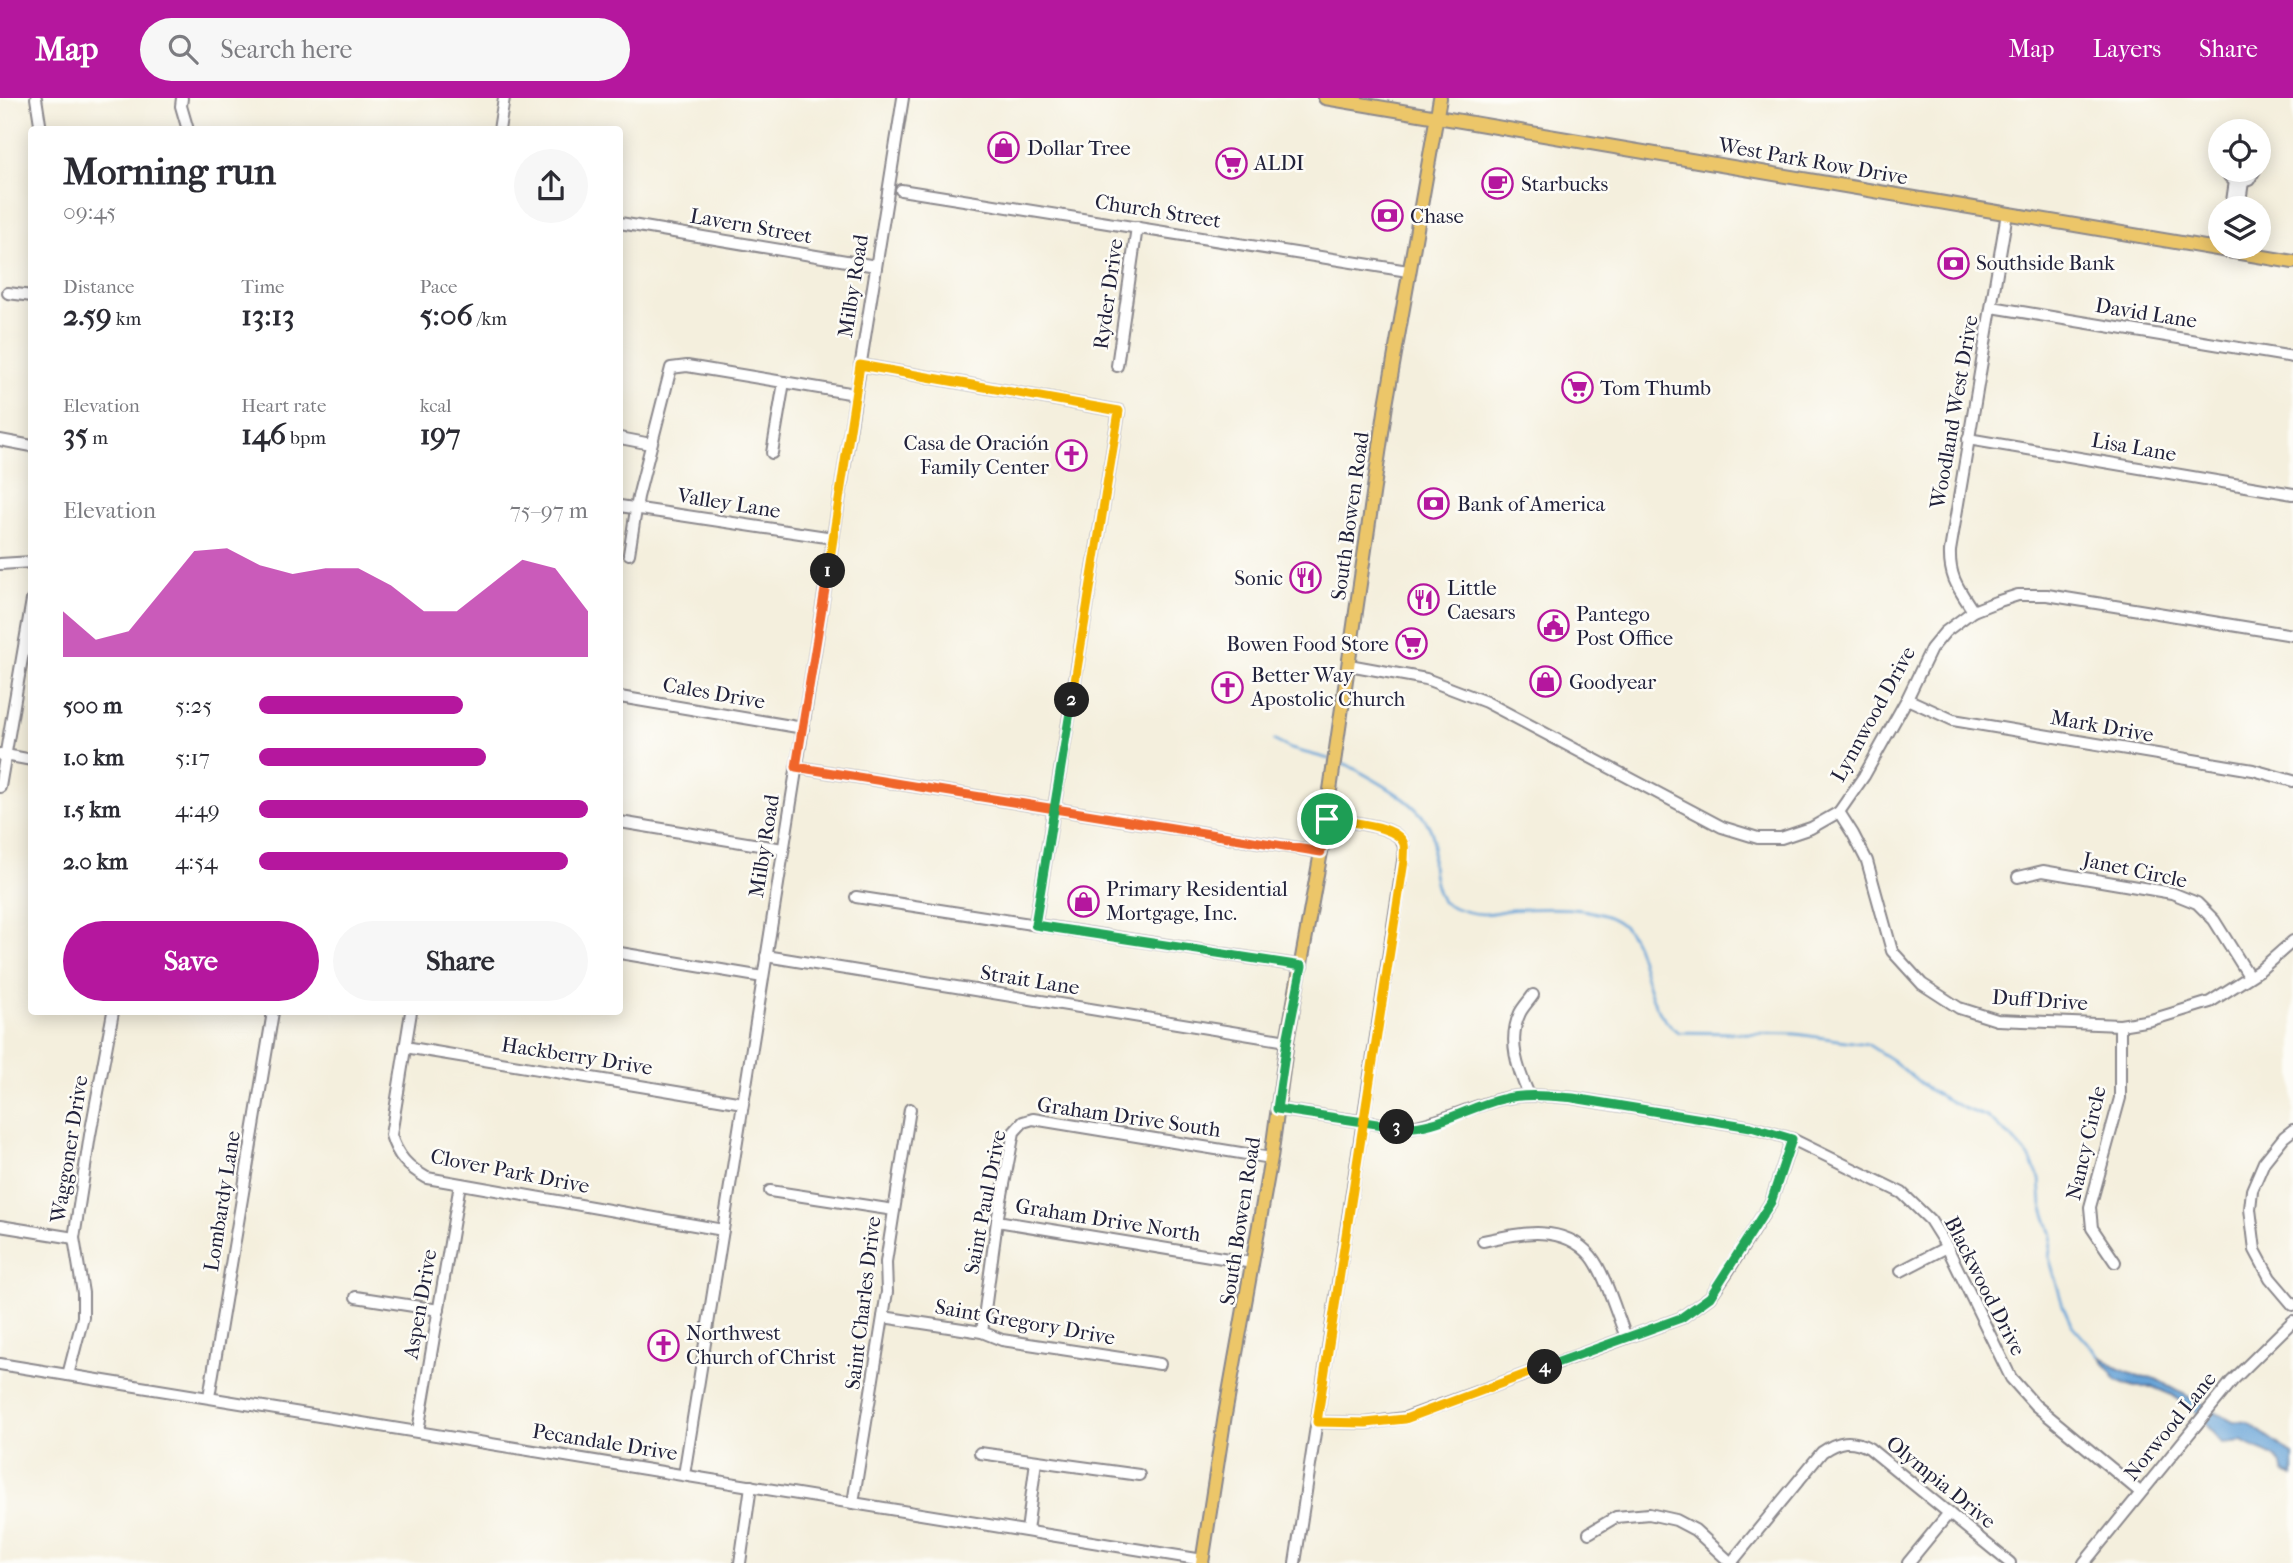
<!DOCTYPE html>
<html lang="en">
<head>
<meta charset="utf-8">
<style>
	body { margin:0; font-family:"IM FELL French Canon",serif; background:#f7f7f7; color:#2b2b33; height:100vh; display:flex; flex-direction:column; font-size:26px; white-space:nowrap }
	* { box-sizing:border-box; margin:0 }
	p { font-size:23px; color:#7c7c81 }
	.icon { flex:none; width:38px; height:38px; fill:none; stroke:currentColor; stroke-width:2; stroke-linecap:round; stroke-linejoin:round }
	.map { position:relative; flex:1; overflow:hidden }
	.drawer { position:absolute; left:28px; top:28px; width:595px; height:889px; display:flex; flex-direction:column; background:#fff; border-radius:7px; box-shadow:0 4px 18px #0003 }
	.drawer>* { flex:none }
	.fabs { position:absolute; left:2208px; top:21px; display:grid; gap:14px }
	.fabs a { display:grid; place-items:center; width:63px; height:63px; border-radius:50%; background:#fff; box-shadow:0 4px 18px #0003; font-size:35px }
	.pin { position:absolute; display:grid; place-items:center; width:60px; height:60px; color:#fff; margin:-30px; border:4px solid #fff; border-radius:50%; box-shadow:0 2px 7px #0007 }
	.km { position:absolute; width:35px; height:35px; margin:-18px; border-radius:50%; background:#222; color:#fff; font-size:19px; line-height:35px; text-align:center }
	.round { display:grid; place-items:center; flex:none; width:74px; height:74px; border-radius:37px; background:#f7f7f7 }
	.headline { display:flex; align-items:center; justify-content:space-between; height:119px; padding:0 35px }
	h1 { font-size:38px; font-weight:700; line-height:52px }
	.stats { display:grid; grid-template-columns:repeat(3,1fr); gap:10px; height:119px; padding:7px 35px }
	.stats div { display:grid; align-content:center }
	.stats b { font-size:30px; font-weight:700 }
	.stats small { font-size:19px; font-weight:400 }
	.stats p { font-size:19px }
	.chart { height:196px; padding:14px 35px }
	.chart p { display:flex; justify-content:space-between }
	.chart svg { width:100%; height:126px; margin-top:7px; fill:#b5179e; opacity:.7 }
	.action { display:flex; gap:14px; margin-top:auto; padding:14px 35px }
	.action a { flex:1; height:80px; border-radius:42px; background:#b5179e; color:#fff; font-size:28px; font-weight:700; line-height:80px; text-align:center }
	.action a+a { background:#f7f7f7; color:#2b2b33 }
	ul { padding:0 35px; list-style:none; font-size:23px }
	li { display:grid; grid-template-columns:112px 84px 1fr; align-items:center; height:52px }
	li i { height:18px; border-radius:9px; background:#b5179e }
	header { display:flex; align-items:center; gap:42px; box-sizing:border-box; height:98px; padding:0 35px; background:#b5179e; color:#fff }
	header strong { font-size:33px }
	nav { display:flex; gap:38px; margin-inline-start:auto; font-size:24px }
	.search { width:490px; height:63px; background:#f7f7f7; display:flex; align-items:center; gap:18px; box-sizing:border-box; padding:0 24px; border-radius:38px; color:#7c7c81; font-size:26px }
	.map>svg:first-child { display:block }
	.water { fill:#66a3d7; stroke:#446289; stroke-width:2 }
	.lines { fill:none; stroke-linecap:round; stroke-linejoin:round }
	.stream { stroke:#66a3d7; stroke-width:2.5 }
	.minor-casing { stroke:#8b888c; stroke-width:14 }
	.major-casing { stroke:#8b888c; stroke-width:16 }
	.minor { stroke:#fff; stroke-width:10 }
	.major { stroke:#ecc669; stroke-width:12 }
	.split-1-casing { stroke:#fff; stroke-width:14 }
	.split-2-casing { stroke:#fff; stroke-width:14 }
	.split-3-casing { stroke:#fff; stroke-width:14 }
	.split-4-casing { stroke:#fff; stroke-width:14 }
	.split-5-casing { stroke:#fff; stroke-width:14 }
	.split-1 { stroke:#f0652b; stroke-width:9 }
	.split-2 { stroke:#f5b400; stroke-width:9 }
	.split-3 { stroke:#22a559; stroke-width:9 }
	.split-4 { stroke:#22a559; stroke-width:9 }
	.split-5 { stroke:#f5b400; stroke-width:9 }
	.labels { text-anchor:middle; dominant-baseline:central; stroke-width:5; stroke-linejoin:round; paint-order:stroke }
	.poi-label { font-size:21px; fill:#22223b; stroke:#fdfcf7; text-anchor:start }
	.street-label { font-size:21px; fill:#22223b; stroke:#fdfcf7 }
</style>
</head>
<body>
<header>
<strong>Map</strong>
<div class="search"><svg class="icon" aria-label="search" viewBox="0 0 24 24"><circle cx="10" cy="10" r="6"/><path d="M15 15l6 6"/></svg>Search here</div>
<nav><a>Map</a><a>Layers</a><a>Share</a></nav>
</header>
<div class="map">
<svg width="2293" height="1465" viewBox="0 0 2293 1465">
	<rect width="100%" height="100%" fill="#fdfcf7"/>
	<filter id="ink" filterUnits="userSpaceOnUse"><feTurbulence type="fractalNoise" baseFrequency=".0143" numOctaves="2"/><feDisplacementMap in="SourceGraphic" scale="14" xChannelSelector="R" yChannelSelector="G"/><feConvolveMatrix kernelMatrix="1 2 1 2 8 2 1 2 1" color-interpolation-filters="sRGB"/></filter>
	<filter id="wash" filterUnits="userSpaceOnUse"><feTurbulence type="fractalNoise" baseFrequency=".00686" numOctaves="4" result="noise"/><feDisplacementMap in="SourceGraphic" scale="28" xChannelSelector="R" yChannelSelector="G"/><feGaussianBlur stdDeviation="1.57" result="paint"/><feColorMatrix in="noise" values="0 0 0 0 0 0 0 0 0 0 0 0 0 0 0 0 0 1.4 0 .05"/><feComposite in="paint" operator="in"/></filter>
	<g filter="url(#wash)">
		<rect width="100%" height="100%" fill="#f4efdd"/>
		<path class="water" d="M 2098,1257 L 2115,1269 L 2138,1279 L 2156,1281 L 2233,1323 L 2247,1324 L 2293,1357 L 2293,1378 L 2284,1374 C 2277,1351 2261,1356 2243,1343 L 2222,1345 L 2195,1313 L 2172,1297 L 2153,1289 L 2134,1289 L 2116,1282 Z"/>
		<g class="lines">
			<g class="stream">
				<polyline points="1273,642 1291,651 1329,661"/>
				<path d="M 1339,664 L 1348,667 C 1375,683 1427,706 1433,740 C 1434,748 1432,758 1432,767 C 1433,780 1436,792 1442,804 C 1454,810 1468,816 1483,816 C 1492,816 1501,813 1510,812 C 1541,810 1595,806 1621,826 C 1650,849 1638,906 1678,934 L 1796,936 L 1867,946 L 1892,962 L 1929,992 L 1963,1010 L 1987,1019 L 2011,1039 L 2029,1059 L 2040,1081 L 2042,1107 L 2052,1137 L 2049,1159 L 2063,1208 L 2071,1226 L 2099,1258"/>
			</g>
		</g>
	</g>
	<g filter="url(#ink)">
		<g class="lines">
			<defs>
				<g id="minor">
					<polyline points="36,0 41,32"/>
					<polyline points="182,0 181,8 188,32"/>
					<polyline points="499,32 504,0"/>
					<path d="M 2226,72 C 2229,82 2238,87 2249,82 L 2255,72"/>
					<polyline points="901,92 1408,173"/>
					<polyline points="2231,110 2235,83"/>
					<polyline points="2239,110 2243,84"/>
					<polyline points="620,125 876,168"/>
					<polyline points="2208,150 2221,137"/>
					<polyline points="8,195 32,198"/>
					<polyline points="1992,209 2293,259"/>
					<polyline points="860,267 1119,313 1035,827"/>
					<polyline points="1117,268 1137,129"/>
					<polyline points="620,340 651,346"/>
					<polyline points="1968,341 2293,396"/>
					<polyline points="0,342 32,348"/>
					<polyline points="772,355 784,284"/>
					<polyline points="620,408 833,440"/>
					<polyline points="629,456 638,399 671,270 687,268 855,296"/>
					<polyline points="0,466 32,464"/>
					<path d="M 1973,513 C 1959,491 1949,480 1950,453 L 2007,115"/>
					<polyline points="1349,567 1426,581 1486,604 1722,729 1758,740 1781,740 1811,730 1839,714 1864,678 1907,601 1931,551 1945,534 1973,513 1996,504 2018,497 2047,497 2293,537"/>
					<polyline points="620,599 803,630"/>
					<polyline points="1907,601 1953,622 2253,672 2293,683"/>
					<polyline points="0,656 32,662"/>
					<polyline points="796,669 1321,754"/>
					<polyline points="0,689 32,502"/>
					<polyline points="1839,714 1853,736 1867,763 1892,853 1922,886 1959,910 1997,922 2120,927 2151,922 2210,904 2260,872 2293,843"/>
					<polyline points="620,724 783,751"/>
					<polyline points="2018,779 2043,773 2172,795 2197,805 2214,822 2249,878"/>
					<polyline points="856,799 1302,868"/>
					<polyline points="620,855 763,879"/>
					<polyline points="766,858 1287,943"/>
					<path d="M 411,914 L 391,1037 C 397,1058 408,1069 427,1080 L 723,1132"/>
					<polyline points="405,949 743,1005"/>
					<path d="M 1529,997 C 1518,972 1507,942 1520,915 C 1523,909 1529,903 1533,897"/>
					<path d="M 1277,1011 L 1406,1030 C 1440,1025 1469,1009 1501,1001 C 1525,995 1549,998 1573,1000 L 1751,1029 L 1792,1041 L 1902,1095 L 1930,1122 L 1947,1149 L 2011,1280 L 2035,1307 L 2140,1394"/>
					<polyline points="2293,1032 2284,1039 2264,1064 2252,1092 2250,1111 2255,1152 2270,1180 2293,1207"/>
					<polyline points="770,1093 894,1112"/>
					<polyline points="997,1123 1253,1165"/>
					<polyline points="0,1128 74,1140"/>
					<path d="M 1483,1143 C 1520,1135 1563,1125 1591,1158 C 1605,1175 1617,1217 1626,1239"/>
					<polyline points="2115,1164 2092,1130 2090,1109 2120,1000 2120,927"/>
					<polyline points="1901,1173 1947,1149"/>
					<polyline points="356,1199 439,1212"/>
					<polyline points="883,1219 982,1234 1002,1242 1160,1266"/>
					<polyline points="982,1234 997,1123 1014,1034 1023,1024 1033,1021 1271,1060"/>
					<polyline points="0,1266 1203,1462"/>
					<polyline points="68,1277 83,1219 83,1195 74,1140 90,1037 113,914"/>
					<polyline points="209,1299 273,914"/>
					<polyline points="1317,1324 1366,1325 1405,1320 1681,1220 1710,1199 1728,1173 1771,1104 1792,1041"/>
					<polyline points="418,1333 460,1086"/>
					<polyline points="980,1355 1139,1377"/>
					<polyline points="684,1377 903,0"/>
					<polyline points="853,1405 887,1194 886,1164 910,1011"/>
					<polyline points="1027,1433 1036,1363"/>
					<polyline points="1589,1435 1616,1419 1649,1416 1676,1422 1695,1432 1731,1465"/>
					<polyline points="740,1465 751,1388"/>
					<path d="M 1295,1465 L 1403,763 C 1403,758 1405,750 1403,746 C 1397,726 1345,724 1327,721"/>
					<path d="M 1731,1465 L 1822,1354 C 1838,1343 1851,1340 1869,1350 L 2010,1465"/>
					<polyline points="1908,1465 1949,1415"/>
					<polyline points="2084,1465 2232,1283 2293,1223"/>
				</g>
				<g id="major">
					<polyline points="1325,0 2293,164"/>
					<polyline points="1202,1465 1225,1317 1271,1060 1287,943 1321,754 1386,307 1440,0"/>
				</g>
			</defs>
			<use href="#minor" class="minor-casing"/>
			<use href="#major" class="major-casing"/>
			<use href="#minor" class="minor"/>
			<use href="#major" class="major"/>
		</g>
	</g>
	<g class="lines" filter="url(#ink)">
		<defs>
			<polyline id="split-1" points="828,473 796,669 1321,754 1327,721"/>
			<polyline id="split-2" points="828,473 860,267 1119,313 1072,602"/>
			<polyline id="split-3" points="1072,602 1035,827 1302,868 1287,943 1277,1011 1397,1029"/>
			<path id="split-4" d="M 1397,1029 C 1434,1033 1467,1009 1502,1001 C 1525,995 1549,998 1573,1000 L 1751,1029 L 1792,1041 L 1771,1104 L 1710,1199 L 1681,1220 L 1545,1269"/>
			<path id="split-5" d="M 1327,721 C 1345,724 1397,726 1404,746 C 1405,751 1404,758 1404,763 L 1317,1324 L 1366,1325 L 1405,1321 L 1545,1269"/>
		</defs>
		<use href="#split-1" class="split-1-casing"/>
		<use href="#split-2" class="split-2-casing"/>
		<use href="#split-3" class="split-3-casing"/>
		<use href="#split-4" class="split-4-casing"/>
		<use href="#split-5" class="split-5-casing"/>
		<use href="#split-1" class="split-1"/>
		<use href="#split-2" class="split-2"/>
		<use href="#split-3" class="split-3"/>
		<use href="#split-4" class="split-4"/>
		<use href="#split-5" class="split-5"/>
	</g>
	<defs>
		<symbol id="shop-ring" viewBox="-11 -11 22 22"><circle r="9.5" fill="#fdfcf7" stroke="#b5179e" stroke-width="1.5"/><path d="M-5-2.5h2.3a2.7 3.5 0 0 1 5.4 0H5L5.5 6h-11ZM-1.5-2.5h3a1.5 2.3 0 0 0-3 0Z" fill="#b5179e"/></symbol>
		<symbol id="supermarket-ring" viewBox="-11 -11 22 22"><circle r="9.5" fill="#fdfcf7" stroke="#b5179e" stroke-width="1.5"/><path d="M-6-5.5h2.5l.6 2H6L4.5 2H-2.5L-4.4-4H-6ZM-1.5 3.2a1.3 1.3 0 1 0 .1 0ZM3 3.2a1.3 1.3 0 1 0 .1 0Z" fill="#b5179e"/></symbol>
		<symbol id="cafe-ring" viewBox="-11 -11 22 22"><circle r="9.5" fill="#fdfcf7" stroke="#b5179e" stroke-width="1.5"/><path d="M-5.5-4.5H6V0H3Q3 3.5 0 3.5H-2.5Q-5.5 3.5-5.5 0ZM3-3.2v2h1.7v-2ZM-6 4.5H4V6H-6Z" fill="#b5179e"/></symbol>
		<symbol id="bank-ring" viewBox="-11 -11 22 22"><circle r="9.5" fill="#fdfcf7" stroke="#b5179e" stroke-width="1.5"/><path d="M-6-4H6V4H-6ZM0-2.3a2.3 2.3 0 1 0 0 4.6a2.3 2.3 0 1 0 0-4.6Z" fill="#b5179e"/></symbol>
		<symbol id="church-ring" viewBox="-11 -11 22 22"><circle r="9.5" fill="#fdfcf7" stroke="#b5179e" stroke-width="1.5"/><path d="M-1.2-6h2.4v3.5h3.3v2.4h-3.3V6h-2.4V-.1h-3.3v-2.4h3.3Z" fill="#b5179e"/></symbol>
		<symbol id="restaurant-ring" viewBox="-11 -11 22 22"><circle r="9.5" fill="#fdfcf7" stroke="#b5179e" stroke-width="1.5"/><path d="M-5-6h1v4h1v-4h1v4h1v-4h1v5L-1.5 .5V6h-2V.5L-5-1ZM5-6V6H3V1.5H1.5Q1.5-4 5-6Z" fill="#b5179e"/></symbol>
		<symbol id="civic-ring" viewBox="-11 -11 22 22"><circle r="9.5" fill="#fdfcf7" stroke="#b5179e" stroke-width="1.5"/><path d="M-.6-6.5H3V-4.5H.6V-3L4-1V1h2V6H-6V1h2V-1L-.6-3ZM-1.2 2.5V6h2.4V2.5Z" fill="#b5179e"/></symbol>
	</defs>
	<g fill-rule="evenodd">
		<use href="#shop-ring" x="986" y="32" width="35" height="35"/>
		<use href="#supermarket-ring" x="1214" y="48" width="35" height="35"/>
		<use href="#cafe-ring" x="1480" y="68" width="35" height="35"/>
		<use href="#bank-ring" x="1370" y="100" width="35" height="35"/>
		<use href="#bank-ring" x="1936" y="148" width="35" height="35"/>
		<use href="#supermarket-ring" x="1560" y="272" width="35" height="35"/>
		<use href="#church-ring" x="1054" y="340" width="35" height="35"/>
		<use href="#bank-ring" x="1416" y="388" width="35" height="35"/>
		<use href="#restaurant-ring" x="1288" y="462" width="35" height="35"/>
		<use href="#restaurant-ring" x="1406" y="484" width="35" height="35"/>
		<use href="#civic-ring" x="1536" y="510" width="35" height="35"/>
		<use href="#supermarket-ring" x="1394" y="528" width="35" height="35"/>
		<use href="#shop-ring" x="1528" y="566" width="35" height="35"/>
		<use href="#church-ring" x="1210" y="572" width="35" height="35"/>
		<use href="#shop-ring" x="1066" y="786" width="35" height="35"/>
		<use href="#church-ring" x="646" y="1230" width="35" height="35"/>
	</g>
	<g class="labels">
		<g class="poi-label">
			<text x="1027" y="50">Dollar Tree</text>
			<text x="1254" y="65">ALDI</text>
			<text x="1521" y="86">Starbucks</text>
			<text x="1410" y="118">Chase</text>
			<text x="1976" y="165">Southside Bank</text>
			<text x="1600" y="290">Tom Thumb</text>
			<text x="1049" y="345" text-anchor="end">Casa de Oración<tspan x="1049" dy="24">Family Center</tspan></text>
			<text x="1457" y="406">Bank of America</text>
			<text x="1283" y="480" text-anchor="end">Sonic</text>
			<text x="1447" y="490">Little<tspan x="1447" dy="24">Caesars</tspan></text>
			<text x="1576" y="516">Pantego<tspan x="1576" dy="24">Post Office</tspan></text>
			<text x="1389" y="546" text-anchor="end">Bowen Food Store</text>
			<text x="1251" y="577">Better Way<tspan x="1251" dy="24">Apostolic Church</tspan></text>
			<text x="1569" y="584">Goodyear</text>
			<text x="1106" y="791">Primary Residential<tspan x="1106" dy="24">Mortgage, Inc.</tspan></text>
			<text x="686" y="1235">Northwest<tspan x="686" dy="24">Church of Christ</tspan></text>
		</g>
		<g class="street-label">
			<text transform="translate(1813 63) rotate(10)">West Park Row Drive</text>
			<text transform="translate(1158 113) rotate(9)">Church Street</text>
			<text transform="translate(751 128) rotate(10)">Lavern Street</text>
			<text transform="translate(853 188) rotate(-81)">Milby Road</text>
			<text transform="translate(1108 196) rotate(-82)">Ryder Drive</text>
			<text transform="translate(2146 215) rotate(9)">David Lane</text>
			<text transform="translate(1954 314) rotate(-80)">Woodland West Drive</text>
			<text transform="translate(2134 349) rotate(10)">Lisa Lane</text>
			<text transform="translate(729 405) rotate(9)">Valley Lane</text>
			<text transform="translate(1350 418) rotate(-82)">South Bowen Road</text>
			<text transform="translate(714 595) rotate(10)">Cales Drive</text>
			<text transform="translate(1873 616) rotate(-61)">Lynnwood Drive</text>
			<text transform="translate(2102 628) rotate(10)">Mark Drive</text>
			<text transform="translate(764 748) rotate(-81)">Milby Road</text>
			<text transform="translate(2135 772) rotate(12)">Janet Circle</text>
			<text transform="translate(1030 882) rotate(9)">Strait Lane</text>
			<text transform="translate(2040 902) rotate(4)">Duff Drive</text>
			<text transform="translate(577 958) rotate(9)">Hackberry Drive</text>
			<text transform="translate(1129 1019) rotate(8)">Graham Drive South</text>
			<text transform="translate(2086 1045) rotate(-77)">Nancy Circle</text>
			<text transform="translate(69 1051) rotate(-81)">Waggoner Drive</text>
			<text transform="translate(510 1073) rotate(11)">Clover Park Drive</text>
			<text transform="translate(222 1103) rotate(-81)">Lombardy Lane</text>
			<text transform="translate(985 1104) rotate(-79)">Saint Paul Drive</text>
			<text transform="translate(1108 1122) rotate(9)">Graham Drive North</text>
			<text transform="translate(1240 1123) rotate(-81)">South Bowen Road</text>
			<text transform="translate(1985 1188) rotate(63)">Blackwood Drive</text>
			<text transform="translate(863 1205) rotate(-83)">Saint Charles Drive</text>
			<text transform="translate(420 1206) rotate(-80)">Aspen Drive</text>
			<text transform="translate(1025 1224) rotate(10)">Saint Gregory Drive</text>
			<text transform="translate(2170 1328) rotate(-51)">Norwood Lane</text>
			<text transform="translate(605 1344) rotate(9)">Pecandale Drive</text>
			<text transform="translate(1941 1384) rotate(39)">Olympia Drive</text>
		</g>
	</g>
</svg>
<div class="fabs">
<a><svg class="icon" aria-label="locate" viewBox="0 0 24 24"><circle cx="12" cy="12" r="6"/><path d="M12 2v4M12 18v4M2 12h4M18 12h4"/></svg></a>
<a><svg class="icon" aria-label="layers" viewBox="0 0 24 24"><path d="M12 4l9 5-9 5-9-5zM3 14l9 5 9-5"/></svg></a>
</div>
<div class="pin" style="left:1327px;top:721px;background:#1e9e55"><svg class="icon" aria-label="arrive" viewBox="0 0 24 24"><path d="M6 21V4h12l-3 4 3 4H6"/></svg></div>
<b class="km" style="left:828px;top:473px">1</b>
<b class="km" style="left:1072px;top:602px">2</b>
<b class="km" style="left:1397px;top:1029px">3</b>
<b class="km" style="left:1545px;top:1269px">4</b>
<section class="drawer">
<div class="headline"><div><h1>Morning run</h1><p>09:45</p></div><a class="round"><svg class="icon" aria-label="share" viewBox="0 0 24 24"><path d="M12 15V3M7 8l5-5 5 5M5 13v7h14v-7"/></svg></a></div>
<div class="stats">
<div><p>Distance</p><b>2.59<small> km</small></b></div>
<div><p>Time</p><b>13:13</b></div>
<div><p>Pace</p><b>5:06<small> /km</small></b></div>
</div>
<div class="stats">
<div><p>Elevation</p><b>35<small> m</small></b></div>
<div><p>Heart rate</p><b>146<small> bpm</small></b></div>
<div><p>kcal</p><b>197</b></div>
</div>
<div class="chart"><p><span>Elevation</span>75–97 m</p>
<svg viewBox="0 0 160 44" preserveAspectRatio="none"><path d="M0 44V28L10 38L20 35L30 21L40 7L50 6L60 12L70 15L80 13L90 13L100 19L110 28L120 28L130 19L140 10L150 13L160 28V44z"/></svg>
</div>
<ul>
<li><b>500 m</b>5:25<i style="width:62%"></i></li>
<li><b>1.0 km</b>5:17<i style="width:69%"></i></li>
<li><b>1.5 km</b>4:49<i style="width:100%"></i></li>
<li><b>2.0 km</b>4:54<i style="width:94%"></i></li>
</ul>
<div class="action"><a>Save</a><a>Share</a></div>
</section>
</div>
</body>
</html>
